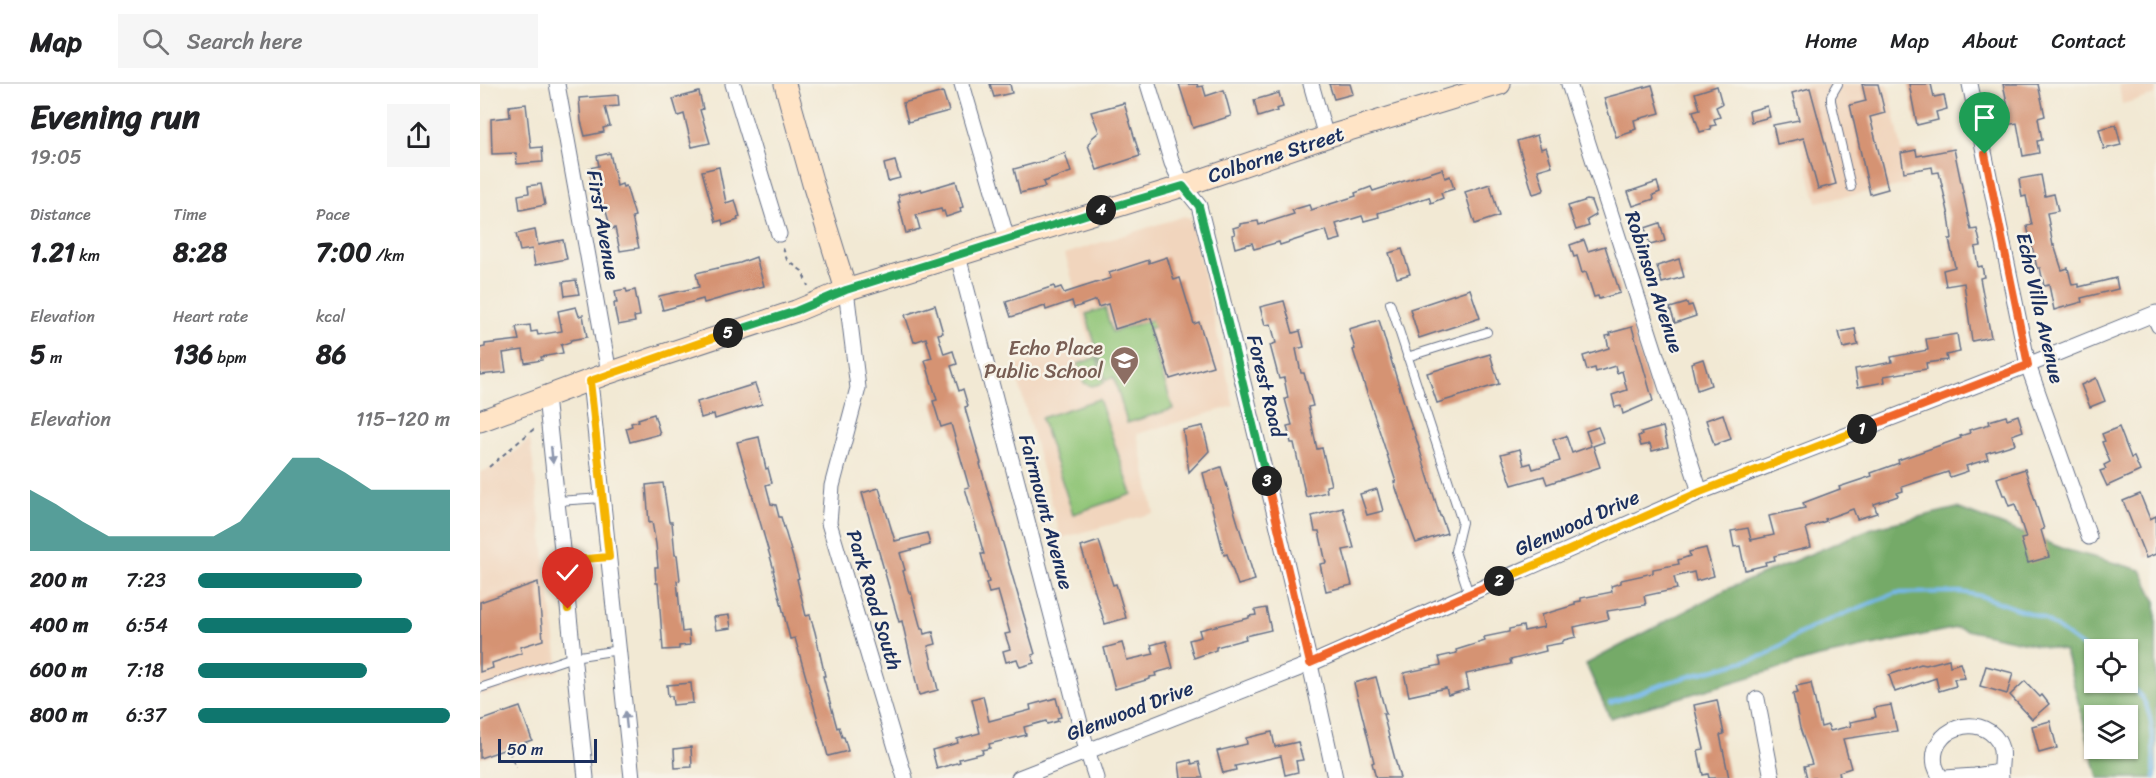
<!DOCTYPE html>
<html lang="en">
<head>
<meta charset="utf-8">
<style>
	body { margin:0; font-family:Sriracha,sans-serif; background:#f6f6f6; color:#202124; height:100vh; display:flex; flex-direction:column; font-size:22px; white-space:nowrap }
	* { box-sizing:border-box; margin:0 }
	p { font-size:20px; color:#757577 }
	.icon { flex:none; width:33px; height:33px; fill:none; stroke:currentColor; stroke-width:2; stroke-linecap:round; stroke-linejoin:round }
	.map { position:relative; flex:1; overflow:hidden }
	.sheet { display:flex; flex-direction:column; background:#fff; width:480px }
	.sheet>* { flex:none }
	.tools { position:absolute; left:1604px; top:555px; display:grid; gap:12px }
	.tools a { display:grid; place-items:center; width:54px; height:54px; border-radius:0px; background:#fff; box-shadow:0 2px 4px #0004; font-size:30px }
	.scale { position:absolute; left:18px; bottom:15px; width:99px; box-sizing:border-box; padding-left:6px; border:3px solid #1b2f5e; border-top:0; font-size:16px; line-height:21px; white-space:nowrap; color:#1b2f5e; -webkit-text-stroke:4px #f7f3e8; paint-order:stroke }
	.pin { position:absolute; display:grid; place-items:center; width:51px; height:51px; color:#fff; margin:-62px -26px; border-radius:50% 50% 50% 0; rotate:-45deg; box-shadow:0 0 6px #0007 }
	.pin .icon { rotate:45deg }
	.km { position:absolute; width:30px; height:30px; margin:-15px; border-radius:50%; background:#222; color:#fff; font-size:16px; line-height:30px; text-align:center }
	.round { display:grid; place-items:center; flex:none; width:63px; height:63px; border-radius:0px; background:#f6f6f6 }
	.summary { display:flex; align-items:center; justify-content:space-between; height:102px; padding:0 30px }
	h1 { font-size:33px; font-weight:800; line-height:45px }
	.metrics { display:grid; grid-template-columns:repeat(3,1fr); gap:9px; height:102px; padding:6px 30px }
	.metrics div { display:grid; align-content:center }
	.metrics b { font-size:26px; font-weight:800 }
	.metrics small { font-size:16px; font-weight:400 }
	.metrics p { font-size:16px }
	.chart { height:168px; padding:12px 30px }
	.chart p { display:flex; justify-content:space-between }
	.chart svg { width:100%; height:108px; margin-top:6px; fill:#0f766e; opacity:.7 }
	ul { padding:0 30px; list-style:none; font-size:20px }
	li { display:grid; grid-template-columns:96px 72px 1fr; align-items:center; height:45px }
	li i { height:15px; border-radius:8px; background:#0f766e }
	header { display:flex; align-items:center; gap:36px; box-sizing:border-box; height:84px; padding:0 30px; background:#fff; border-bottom:2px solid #e0e0e0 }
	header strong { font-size:28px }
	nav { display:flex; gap:33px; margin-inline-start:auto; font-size:21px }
	.search { width:420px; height:54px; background:#f6f6f6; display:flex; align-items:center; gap:15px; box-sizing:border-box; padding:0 21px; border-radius:0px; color:#757577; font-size:22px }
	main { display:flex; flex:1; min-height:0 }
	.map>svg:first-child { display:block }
	.built { fill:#f1d5bd }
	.green { fill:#90c577; stroke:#567a6a; stroke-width:1.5 }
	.forest { fill:#74aa68; stroke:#486c63; stroke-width:1.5; fill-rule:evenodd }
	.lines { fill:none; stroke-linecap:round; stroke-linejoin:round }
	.stream { stroke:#76b9ec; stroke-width:4 }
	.building { fill:#d59373 }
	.service-casing { stroke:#667087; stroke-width:10 }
	.minor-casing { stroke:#667087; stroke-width:17 }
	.secondary-casing { stroke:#667087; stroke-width:23 }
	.path { stroke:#667087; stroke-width:2; stroke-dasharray:4.5 4.5; stroke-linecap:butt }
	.service { stroke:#fff; stroke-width:8 }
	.minor { stroke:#fff; stroke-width:15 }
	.secondary { stroke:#ffe4c6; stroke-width:21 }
	.oneway { fill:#8d97ae }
	.split-1-casing { stroke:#fff; stroke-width:12 }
	.split-2-casing { stroke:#fff; stroke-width:12 }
	.split-3-casing { stroke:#fff; stroke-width:12 }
	.split-4-casing { stroke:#fff; stroke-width:12 }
	.split-5-casing { stroke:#fff; stroke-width:12 }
	.split-6-casing { stroke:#fff; stroke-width:12 }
	.split-1 { stroke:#f0652b; stroke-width:8 }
	.split-2 { stroke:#f5b400; stroke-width:8 }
	.split-3 { stroke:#f0652b; stroke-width:8 }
	.split-4 { stroke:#22a559; stroke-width:8 }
	.split-5 { stroke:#22a559; stroke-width:8 }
	.split-6 { stroke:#f5b400; stroke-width:8 }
	.labels { text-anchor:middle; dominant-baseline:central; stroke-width:5; stroke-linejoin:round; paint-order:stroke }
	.street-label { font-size:20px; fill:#1b2f5e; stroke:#f7f3e8 }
	.education-label { font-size:20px; fill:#785e54; stroke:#f7f3e8; text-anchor:end }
</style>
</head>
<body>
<header>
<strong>Map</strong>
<div class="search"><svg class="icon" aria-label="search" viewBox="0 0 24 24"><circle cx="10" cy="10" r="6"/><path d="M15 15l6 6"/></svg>Search here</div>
<nav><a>Home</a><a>Map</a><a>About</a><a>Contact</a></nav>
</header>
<main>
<section class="sheet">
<div class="summary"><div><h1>Evening run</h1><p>19:05</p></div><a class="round"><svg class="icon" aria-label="share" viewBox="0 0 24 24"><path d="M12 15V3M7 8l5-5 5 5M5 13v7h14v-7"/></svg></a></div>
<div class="metrics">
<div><p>Distance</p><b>1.21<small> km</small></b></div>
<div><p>Time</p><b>8:28</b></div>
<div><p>Pace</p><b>7:00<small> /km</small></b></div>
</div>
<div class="metrics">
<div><p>Elevation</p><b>5<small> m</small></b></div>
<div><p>Heart rate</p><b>136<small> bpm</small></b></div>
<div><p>kcal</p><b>86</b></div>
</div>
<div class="chart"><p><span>Elevation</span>115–120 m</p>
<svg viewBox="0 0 160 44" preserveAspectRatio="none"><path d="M0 44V19L10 25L20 32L30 38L40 38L50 38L60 38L70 38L80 32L90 19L100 6L110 6L120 12L130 19L140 19L150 19L160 19V44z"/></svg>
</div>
<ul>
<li><b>200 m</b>7:23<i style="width:65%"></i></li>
<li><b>400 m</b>6:54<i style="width:85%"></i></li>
<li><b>600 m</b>7:18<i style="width:67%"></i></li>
<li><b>800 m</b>6:37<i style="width:100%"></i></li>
</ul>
</section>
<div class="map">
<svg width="1676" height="694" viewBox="0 0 1676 694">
	<rect width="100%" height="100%" fill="#f7f3e8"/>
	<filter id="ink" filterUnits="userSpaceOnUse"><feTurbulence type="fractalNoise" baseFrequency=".0167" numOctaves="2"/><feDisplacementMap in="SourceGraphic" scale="12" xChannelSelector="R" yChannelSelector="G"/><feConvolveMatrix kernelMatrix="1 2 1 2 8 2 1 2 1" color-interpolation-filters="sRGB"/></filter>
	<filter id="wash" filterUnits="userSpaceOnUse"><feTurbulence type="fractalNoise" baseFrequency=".008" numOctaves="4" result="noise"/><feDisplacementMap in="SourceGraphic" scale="24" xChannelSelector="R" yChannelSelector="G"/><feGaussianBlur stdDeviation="1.35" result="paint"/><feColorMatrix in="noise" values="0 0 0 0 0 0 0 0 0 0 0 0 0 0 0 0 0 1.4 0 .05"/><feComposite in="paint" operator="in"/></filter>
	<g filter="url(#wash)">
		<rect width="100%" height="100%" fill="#f2e9d4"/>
		<g class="built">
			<polygon points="1304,0 1408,0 1429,100 1337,118"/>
			<polygon points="1639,0 1676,0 1676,11 1642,20"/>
			<polygon points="704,132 710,134 754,322 657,350 674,429 581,454 534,282 610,259 585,170"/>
			<polygon points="50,355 79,587 0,612 0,388 17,382"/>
		</g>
		<g class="green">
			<polygon points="625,224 632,248 678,234 680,241 668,245 693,325 647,339 634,293 626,296 606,230"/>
			<polygon points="617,273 624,299 612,302 604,299 598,280"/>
			<polygon points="619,315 652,410 593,430 561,334"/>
		</g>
		<path class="forest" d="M 1477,424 L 1587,466 L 1661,486 L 1676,518 L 1676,694 L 1618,694 L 1585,567 L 1476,544 L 1335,574 L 1130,634 L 1106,580 L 1245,506 L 1392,444 ZM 1614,566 L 1647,566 L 1647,598 L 1614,598 ZM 1614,632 L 1647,632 L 1647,664 L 1614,664 Z"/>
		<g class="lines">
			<g class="stream">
				<path d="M 1646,598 C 1651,604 1659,609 1663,615 C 1676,637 1672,670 1675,694"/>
				<polyline points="1130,619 1189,598 1286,571 1319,550 1339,540 1416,509 1481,508 1501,512 1563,534 1614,571"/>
			</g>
		</g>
		<g id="blocks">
			<g class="building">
				<polygon points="510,0 530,0 532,9 514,13"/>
				<polygon points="699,0 717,0 718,3 723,2 726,12 744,6 751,32 713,44"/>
				<polygon points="849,0 870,0 873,10 854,15"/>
				<polygon points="1382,0 1398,0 1405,29 1390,33 1408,105 1390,110 1370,21 1386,17"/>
				<polygon points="1429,0 1451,0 1454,13 1464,11 1467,25 1456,28 1458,36 1437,41"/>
				<polygon points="1523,0 1558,0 1565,32 1558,34 1562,56 1557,57 1559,69 1543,72 1537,39 1526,41 1522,24 1528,23"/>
				<polygon points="1172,1 1180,29 1154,36 1156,45 1151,47 1152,48 1136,53 1124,14"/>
				<polygon points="1237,2 1242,20 1236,23 1240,33 1234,35 1236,41 1230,42 1231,45 1220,48 1213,27 1220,25 1215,9"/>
				<polygon points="1330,4 1356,100 1338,105 1324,54 1297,60 1293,41 1319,36 1312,9"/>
				<polygon points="219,8 223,25 220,26 230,59 212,63 204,30 198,32 193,15"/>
				<polygon points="463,8 469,27 428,38 423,19"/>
				<polygon points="799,9 803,23 796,25 797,27 778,33 774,16"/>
				<polygon points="138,11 139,22 125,23 130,42 123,44 124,48 105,52 101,37 99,14"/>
				<polygon points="644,19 660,72 617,86 608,61 612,54 619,48 611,28"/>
				<polygon points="46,20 51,64 62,63 63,78 37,80 36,69 12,70 11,35 30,33 29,22"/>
				<polygon points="1287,22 1290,33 1271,38 1269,27"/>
				<polygon points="1636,41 1641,61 1624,65 1619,45"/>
				<polygon points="1057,51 1061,65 1066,63 1072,82 1058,86 1064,105 1063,107 1053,110 1037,57"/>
				<polygon points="1474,65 1491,146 1497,145 1501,162 1495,163 1498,183 1502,182 1504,193 1500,194 1511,253 1492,257 1484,199 1466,202 1463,186 1475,183 1469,155 1472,155 1469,132 1459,88 1453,89 1452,83 1424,88 1421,69 1436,66 1437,72"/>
				<polygon points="130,69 137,102 142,100 143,103 146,102 155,132 152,133 159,164 140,167 135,144 131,145 125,124 118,123 109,84 119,82 117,72"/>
				<polygon points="585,69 591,88 563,98 565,103 540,109 534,85 567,76 567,75"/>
				<polygon points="415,77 420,94 408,97 404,80"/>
				<polygon points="239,83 246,119 255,116 260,133 257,134 258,136 243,141 242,136 236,138 222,87"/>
				<polygon points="962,85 965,94 970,92 974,105 961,109 963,114 951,119 949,113 898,129 899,133 884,137 882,132 856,140 861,155 850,158 846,146 800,161 799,158 774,165 772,159 755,164 752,151 755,150 753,144 760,142 760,140 778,137 779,141 814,130 812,126 829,121 831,126 876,112 875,109 891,103 893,107"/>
				<polygon points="1561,91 1565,112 1574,110 1578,127 1567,129 1573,162 1574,161 1582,186 1588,184 1592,201 1599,200 1599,203 1636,194 1638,205 1601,214 1602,218 1574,226 1569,201 1564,202 1560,184 1557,184 1547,142 1552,141 1546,112 1542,113 1539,95"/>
				<polygon points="476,97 483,123 480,124 481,128 466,133 464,127 462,128 461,125 436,131 440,145 426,149 418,118 420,118 418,111 441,105 442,107"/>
				<polygon points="1177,98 1180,108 1173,111 1174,115 1153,122 1148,108"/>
				<polygon points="61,100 65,121 40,126 38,111 49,109 48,102"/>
				<polygon points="1010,100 1019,132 995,140 985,108"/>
				<polygon points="1107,116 1111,117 1116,131 1107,136 1109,142 1096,146 1088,122"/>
				<polygon points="1180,139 1185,157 1170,161 1165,144"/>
				<polygon points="55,146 58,161 83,156 87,175 55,181 52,165 40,167 36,150"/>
				<polygon points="1104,156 1108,167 1125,162 1140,209 1119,215 1118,212 1114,213 1106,188 1102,189 1097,172 1094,173 1090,161"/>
				<polygon points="922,165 930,190 917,194 909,169"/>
				<polygon points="276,173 284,202 224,219 223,215 183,226 179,212 219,203 216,189 260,179"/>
				<polygon points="687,173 694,196 700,194 714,240 719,238 733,282 690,295 671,234 635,245 628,220 618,223 616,216 594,224 592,217 566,226 565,222 531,233 526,218 574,202 575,205 581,203 584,209 631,194 629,189 669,176 669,179"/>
				<polygon points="1199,175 1204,193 1182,199 1177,182"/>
				<polygon points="96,196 99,210 85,212 83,198"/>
				<polygon points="146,205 147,208 155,206 160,232 154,233 155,238 138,241 135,227 134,219 137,219 135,207"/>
				<polygon points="990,205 1000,234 939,254 930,225"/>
				<polygon points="804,217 813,249 820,247 824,263 816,265 821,289 824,289 833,322 828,323 837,365 842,364 851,401 846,402 847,408 826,413 814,359 811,359 807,342 812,341 805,315 808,314 804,294 799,295 790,261 796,259 791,240 785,241 780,223"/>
				<polygon points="1207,219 1208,222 1212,221 1216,232 1195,239 1190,224"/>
				<polygon points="455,221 463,249 458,250 464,270 473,267 477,280 471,282 479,307 483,305 488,322 485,323 486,328 501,379 500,380 555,570 552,571 554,579 540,583 537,575 526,578 523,567 530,565 525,550 530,549 518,507 509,509 506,499 509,498 501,470 504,470 485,404 489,403 471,340 461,343 453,317 457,316 445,276 452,274 446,254 434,258 425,231"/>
				<polygon points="96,223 99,232 103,231 107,253 91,256 90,258 81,261 83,269 61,273 62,276 45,279 43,266 23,269 26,288 0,291 0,264 5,263 5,260 39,256 36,243 50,241 51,248 57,247 58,251 82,247 78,227"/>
				<polygon points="899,236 932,345 933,344 960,432 961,432 967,449 936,459 920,416 914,398 916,398 873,266 875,265 869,245"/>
				<polygon points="1152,243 1173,317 1143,330 1141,322 1135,323 1132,311 1147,306 1142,287 1137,289 1135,282 1116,288 1115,284 1107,286 1103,272 1129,264 1126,252 1131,251 1130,249"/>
				<polygon points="1375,245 1378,261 1363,264 1359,248"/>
				<polygon points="1477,250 1480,268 1466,271 1467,276 1446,279 1447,285 1404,292 1405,298 1378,303 1375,285 1412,278 1411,273 1448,266 1446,255"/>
				<polygon points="1010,270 1019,300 957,319 947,289"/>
				<polygon points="1223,275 1231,301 1217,306 1211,279"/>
				<polygon points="1616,294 1625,317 1610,323 1601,301"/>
				<polygon points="275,300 282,320 235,335 234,330 221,334 217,318"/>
				<polygon points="174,330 180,350 150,358 146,344 152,342 151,339 159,337 158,335"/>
				<polygon points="1243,330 1251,355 1234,361 1226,336"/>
				<polygon points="1538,331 1543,347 1532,351 1535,360 1506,369 1508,375 1486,382 1488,387 1470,393 1468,388 1422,403 1423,407 1417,409 1418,412 1394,420 1397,429 1377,435 1373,425 1345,435 1346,437 1326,444 1331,463 1294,472 1295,476 1285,478 1286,481 1265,486 1260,462 1254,463 1251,447 1268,444 1271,456 1294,451 1289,432 1325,424 1323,419 1360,405 1359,403 1392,392 1391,389 1419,379 1418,376 1481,354 1480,352 1490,349 1489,346 1510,340 1509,337 1526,332 1527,335"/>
				<polygon points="723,342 729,367 709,388 703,346"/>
				<polygon points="1118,343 1124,358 1113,362 1120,383 1067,400 1064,392 1032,401 1021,370 1040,365 1044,381 1051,379 1053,385 1080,377 1073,356 1086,352 1092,369 1111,362 1106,347"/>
				<polygon points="1183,343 1188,363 1172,367 1170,360 1161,362 1158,352 1162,351 1161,349"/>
				<polygon points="1639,343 1651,374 1654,373 1660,387 1627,402 1620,387 1626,385 1624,381 1630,378 1622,358 1625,357 1622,350"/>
				<polygon points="279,353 286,385 288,384 292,399 286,401 291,420 296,421 299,433 301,433 319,494 317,495 326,532 330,531 335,548 345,592 343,592 357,644 359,643 362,653 364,653 368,667 348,672 315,554 310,555 293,486 294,486 257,358"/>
				<polygon points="741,383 775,496 758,501 747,470 744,471 723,389"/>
				<polygon points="1545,385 1564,445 1561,446 1569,473 1548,479 1541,455 1546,454 1535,420 1529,422 1525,411 1523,411 1517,394"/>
				<polygon points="183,399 189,438 192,438 195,471 197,471 200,496 197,497 202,548 209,547 210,561 199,562 199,565 183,566 178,499 176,499 175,483 178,483 176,460 172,438 169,439 166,401"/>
				<polygon points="399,404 415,457 447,449 450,461 420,469 425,486 423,487 429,509 431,508 441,545 443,545 444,550 453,548 456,560 448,562 458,606 439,611 422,537 419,538 382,409"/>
				<polygon points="897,405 903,427 887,431 880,410"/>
				<polygon points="1660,410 1670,435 1676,432 1676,470 1666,474 1643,417"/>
				<polygon points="863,424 874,464 863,466 872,501 846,507 840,480 846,479 839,447 835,447 832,432"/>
				<polygon points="619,457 633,501 636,500 646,534 625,540 601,463"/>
				<polygon points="1226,464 1234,492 1216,497 1214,488 1194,493 1197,505 1164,512 1166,521 1127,527 1129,535 1094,543 1096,553 1084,556 1082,559 1065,562 1066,567 1030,576 1031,580 986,590 989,605 968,611 966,604 929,612 924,589 961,581 959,573 977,569 976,566 1005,557 1004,553 1029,548 1029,545 1043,542 1044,547 1064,543 1061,531 1095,521 1095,518 1101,517 1101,514 1132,508 1131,502 1141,499 1141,496 1173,489 1173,485 1199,480 1198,476 1210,472 1209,468"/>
				<polygon points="58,498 63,556 40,563 42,569 12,579 13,584 0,588 0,518"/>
				<polygon points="786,524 791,546 765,552 766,555 736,563 736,566 714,574 709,556 721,553 719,546 769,534 769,532 776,531 775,526"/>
				<polygon points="249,531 251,544 236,546 234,533"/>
				<polygon points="686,557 693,584 675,589 676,592 670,593 670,595 635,605 624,564 642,559 647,576 674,570 671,561"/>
				<polygon points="1469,575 1470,582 1480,579 1485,594 1474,595 1476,602 1459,607 1456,594 1415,608 1409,591 1441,580 1446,581"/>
				<polygon points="1506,582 1533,589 1527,610 1500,602"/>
				<polygon points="896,593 906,630 903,630 920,694 896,694 892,679 894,678 874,599"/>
				<polygon points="1545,597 1560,613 1562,611 1569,620 1552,635 1530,611"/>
				<polygon points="211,599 213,619 193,621 192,612 188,612 187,601"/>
				<polygon points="1331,599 1341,643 1348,641 1350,647 1371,642 1370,638 1396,633 1394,624 1411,621 1417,647 1363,655 1371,684 1359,688 1360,692 1352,694 1327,694 1324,682 1332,680 1320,644 1313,610 1318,609 1316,602"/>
				<polygon points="503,612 509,637 551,626 550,621 576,614 581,633 577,634 578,637 567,640 566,637 544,643 546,651 509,660 510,664 502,666 503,669 479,675 480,678 457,685 452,666 478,659 477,655 500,649 492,615"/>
				<polygon points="1237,616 1244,650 1240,651 1249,694 1229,694 1228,690 1223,691 1218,666 1224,665 1214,621"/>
				<polygon points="40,623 52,656 0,674 0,637"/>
				<polygon points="1570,637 1577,664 1559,669 1552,642"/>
				<polygon points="792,648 795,663 818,658 823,676 816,677 818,688 805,691 801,672 755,682 756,686 743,689 737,667 767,660 766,654"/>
				<polygon points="211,663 212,683 195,684 194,665"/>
				<polygon points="711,676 712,680 719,678 723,694 701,694 699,679"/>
			</g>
		</g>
	</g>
	<g filter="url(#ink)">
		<use href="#blocks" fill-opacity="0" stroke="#667087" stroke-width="1.5"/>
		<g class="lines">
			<defs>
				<g id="service">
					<polyline points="1358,0 1351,12 1351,17 1371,103"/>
					<polyline points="910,219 982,438 975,467 989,510"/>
					<polyline points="1670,232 1676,244"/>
					<polyline points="927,273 1007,248"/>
					<polyline points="77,417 123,414"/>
					<polyline points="83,477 129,473"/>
					<polyline points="0,604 93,573 139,566"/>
				</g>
				<g id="minor">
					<polyline points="77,0 129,289"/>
					<polyline points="253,0 299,150"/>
					<polyline points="482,0 527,155"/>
					<path d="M 668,0 L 692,79 L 703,102 L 719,122 C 767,312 814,502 855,694"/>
					<polyline points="831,0 846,53"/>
					<polyline points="1089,0 1220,408"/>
					<polyline points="1490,0 1548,281 1609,453"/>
					<polyline points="478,172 607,666 616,694"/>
					<polyline points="366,206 378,304 352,402 349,439 425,694"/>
					<polyline points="110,297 152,694"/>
					<polyline points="66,313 106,694"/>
					<polyline points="1277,615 1292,694"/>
					<polyline points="539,694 830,580 1220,408 1548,281 1676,229"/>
					<path d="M 1460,694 C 1459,690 1456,685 1455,681 C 1448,645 1499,627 1518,657 C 1525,669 1519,682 1521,694"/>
					<polyline points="1465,694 1495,692 1520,688"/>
				</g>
				<g id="secondary">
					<polyline points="305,0 333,100 366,206"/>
					<polyline points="0,337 129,289 316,227 366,206 703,102 846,53 1020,0"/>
				</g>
			</defs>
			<use href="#service" class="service-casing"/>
			<use href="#minor" class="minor-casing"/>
			<use href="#secondary" class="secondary-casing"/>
			<g class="path">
				<polyline points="303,164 307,176 322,187 328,202"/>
				<polyline points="9,383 55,344"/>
				<polyline points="29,667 36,684"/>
			</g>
			<use href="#service" class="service"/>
			<use href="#minor" class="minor"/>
			<use href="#secondary" class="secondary"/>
		</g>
		<defs><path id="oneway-solid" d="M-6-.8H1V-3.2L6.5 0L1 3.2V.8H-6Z" transform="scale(1.5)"/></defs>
		<g class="oneway">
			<use href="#oneway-solid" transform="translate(72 371) rotate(84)"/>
			<use href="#oneway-solid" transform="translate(146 636) rotate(-96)"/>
		</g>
	</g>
	<g class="lines" filter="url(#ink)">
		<defs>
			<polyline id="split-1" points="1382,345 1548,281 1505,70"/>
			<polyline id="split-2" points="1019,497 1220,408 1382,345"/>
			<polyline id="split-3" points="787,397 830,579 1019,497"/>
			<polyline id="split-4" points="621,126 703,102 719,122 787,397"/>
			<polyline id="split-5" points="248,249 316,227 366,206 621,126"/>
			<polyline id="split-6" points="88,525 83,477 129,473 110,297 248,249"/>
		</defs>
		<use href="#split-1" class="split-1-casing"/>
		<use href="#split-2" class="split-2-casing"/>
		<use href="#split-3" class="split-3-casing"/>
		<use href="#split-4" class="split-4-casing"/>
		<use href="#split-5" class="split-5-casing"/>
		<use href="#split-6" class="split-6-casing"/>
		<use href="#split-1" class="split-1"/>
		<use href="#split-2" class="split-2"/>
		<use href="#split-3" class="split-3"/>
		<use href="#split-4" class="split-4"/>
		<use href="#split-5" class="split-5"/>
		<use href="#split-6" class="split-6"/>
	</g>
	<defs>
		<symbol id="school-pin" viewBox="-11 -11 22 30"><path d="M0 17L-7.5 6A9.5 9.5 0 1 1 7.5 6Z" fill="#8d6e63" stroke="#f7f3e8"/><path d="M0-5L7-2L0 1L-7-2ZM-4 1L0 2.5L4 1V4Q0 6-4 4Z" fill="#fff"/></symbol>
	</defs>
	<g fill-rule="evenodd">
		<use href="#school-pin" x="628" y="260" width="33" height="45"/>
	</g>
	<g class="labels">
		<g class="street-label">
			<text transform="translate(796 71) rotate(-18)">Colborne Street</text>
			<text transform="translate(123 141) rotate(80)">First Avenue</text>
			<text transform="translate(1174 198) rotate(72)">Robinson Avenue</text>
			<text transform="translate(1560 224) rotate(77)">Echo Villa Avenue</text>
			<text transform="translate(786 302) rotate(76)">Forest Road</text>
			<text transform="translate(566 428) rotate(75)">Fairmount Avenue</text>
			<text transform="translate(1097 439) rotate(-24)">Glenwood Drive</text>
			<text transform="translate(394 516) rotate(73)">Park Road South</text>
			<text transform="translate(650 627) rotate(-21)">Glenwood Drive</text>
		</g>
		<g class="education-label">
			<text x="623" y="264">Echo Place<tspan x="623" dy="23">Public School</tspan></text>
		</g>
	</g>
</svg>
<div class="tools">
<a><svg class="icon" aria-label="locate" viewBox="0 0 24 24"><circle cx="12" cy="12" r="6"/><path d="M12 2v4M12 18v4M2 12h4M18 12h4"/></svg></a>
<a><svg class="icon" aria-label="layers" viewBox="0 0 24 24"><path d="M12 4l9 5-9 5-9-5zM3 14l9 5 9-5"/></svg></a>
</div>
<div class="scale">50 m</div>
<div class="pin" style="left:1505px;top:70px;background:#1e9e55"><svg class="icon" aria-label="arrive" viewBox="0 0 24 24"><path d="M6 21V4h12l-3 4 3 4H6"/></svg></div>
<div class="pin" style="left:88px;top:525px;background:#d93025"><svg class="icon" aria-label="check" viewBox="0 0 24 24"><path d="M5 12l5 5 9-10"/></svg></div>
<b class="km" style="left:1382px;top:345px">1</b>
<b class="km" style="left:1019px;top:497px">2</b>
<b class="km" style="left:787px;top:397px">3</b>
<b class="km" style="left:621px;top:126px">4</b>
<b class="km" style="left:248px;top:249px">5</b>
</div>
</main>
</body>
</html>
